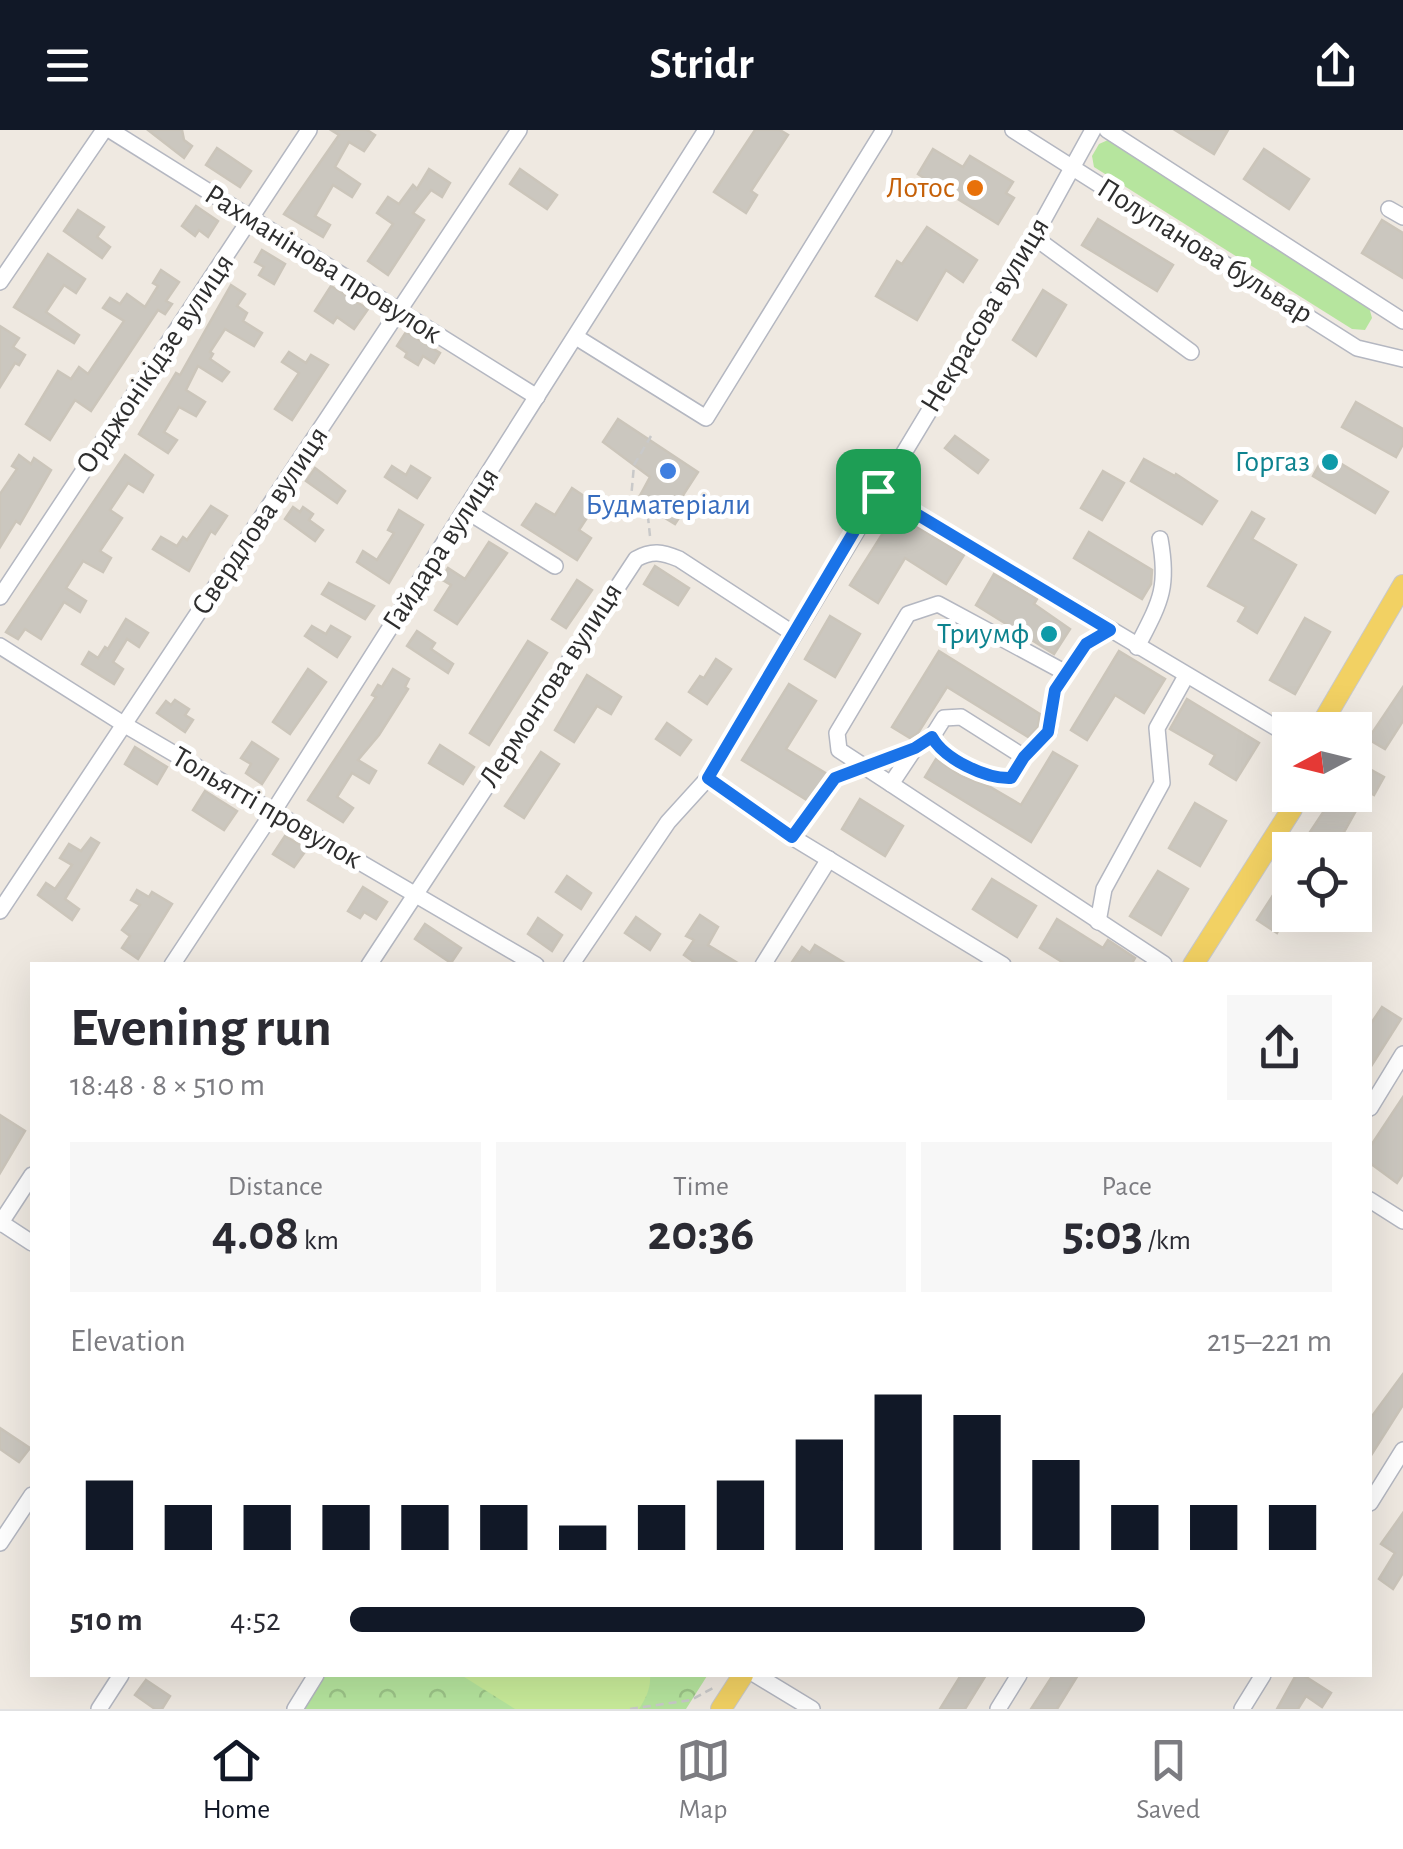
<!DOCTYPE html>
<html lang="en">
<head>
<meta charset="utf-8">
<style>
	body { margin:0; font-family:"Alegreya Sans",sans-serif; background:#f7f7f7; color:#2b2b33; height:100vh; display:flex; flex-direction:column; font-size:38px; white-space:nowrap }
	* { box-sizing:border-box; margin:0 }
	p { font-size:32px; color:#7c7c81 }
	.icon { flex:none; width:55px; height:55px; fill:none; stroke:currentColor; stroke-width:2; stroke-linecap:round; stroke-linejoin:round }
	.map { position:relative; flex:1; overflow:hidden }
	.drawer { position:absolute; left:30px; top:832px; width:1342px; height:715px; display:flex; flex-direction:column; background:#fff; border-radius:0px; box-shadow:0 10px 40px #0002 }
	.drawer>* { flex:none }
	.needle { width:65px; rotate:263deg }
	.fabs { position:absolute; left:1272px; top:582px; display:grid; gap:20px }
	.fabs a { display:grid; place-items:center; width:100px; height:100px; border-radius:0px; background:#fff; box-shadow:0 10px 40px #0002; font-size:50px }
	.pin { position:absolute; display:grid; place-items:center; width:85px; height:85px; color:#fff; margin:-42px; border-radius:20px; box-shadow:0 5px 15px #0006 }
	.round { display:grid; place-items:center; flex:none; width:105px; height:105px; border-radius:0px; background:#f7f7f7 }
	.summary { display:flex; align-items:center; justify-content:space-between; height:170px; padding:0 40px }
	h1 { font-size:55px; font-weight:600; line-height:75px }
	.metrics { display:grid; grid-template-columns:repeat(3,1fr); gap:15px; height:170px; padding:10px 40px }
	.metrics div { display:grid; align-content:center; border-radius:0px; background:#f7f7f7; text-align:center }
	.metrics b { font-size:50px; font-weight:600 }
	.metrics small { font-size:28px; font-weight:400 }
	.metrics p { font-size:28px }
	.chart { height:280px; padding:20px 40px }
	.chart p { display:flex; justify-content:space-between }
	.chart svg { width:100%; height:180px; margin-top:10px; stroke:#111827; stroke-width:6 }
	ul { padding:0 40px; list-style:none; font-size:32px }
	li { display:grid; grid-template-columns:160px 120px 1fr; align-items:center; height:75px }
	li i { height:25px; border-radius:12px; background:#111827 }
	header { display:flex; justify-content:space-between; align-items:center; height:130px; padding:0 40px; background:#111827; color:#fff; font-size:45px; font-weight:600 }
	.dock { display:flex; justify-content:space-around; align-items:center; height:140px; border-top:2px solid #e1e1e2; background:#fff; font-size:28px; color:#7c7c81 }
	.dock a { display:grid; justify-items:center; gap:5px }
	.dock .active { color:#111827 }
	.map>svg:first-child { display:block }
	.grass { fill:#b6e59e }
	.park { fill:url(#park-crowns) }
	.pitch { fill:#c9ec9a }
	.building { fill:#cbc7bf; stroke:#cbc5ba; stroke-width:2.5 }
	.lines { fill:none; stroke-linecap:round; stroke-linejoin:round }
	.minor-casing { stroke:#b4b7c1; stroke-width:18 }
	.major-casing { stroke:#c9c9c9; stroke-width:22 }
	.path { stroke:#c9c9c9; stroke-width:2.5; stroke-dasharray:8 5; stroke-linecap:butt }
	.minor { stroke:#fff; stroke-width:15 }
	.major { stroke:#f2d163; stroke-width:20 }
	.route-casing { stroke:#fff; stroke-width:20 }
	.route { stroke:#1a73e8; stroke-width:12 }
	.food-dot { fill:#e8710a; stroke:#fff; stroke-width:4 }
	.culture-dot { fill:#0f9aa8; stroke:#fff; stroke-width:4 }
	.shop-dot { fill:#3f7fe0; stroke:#fff; stroke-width:4 }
	.labels { text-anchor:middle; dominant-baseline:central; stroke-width:10; stroke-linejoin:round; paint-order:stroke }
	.food-label { font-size:30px; fill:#c56008; stroke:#fff; text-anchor:end }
	.street-label { font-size:30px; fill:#2e2e2e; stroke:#fff }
	.culture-label { font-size:30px; fill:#0d838f; stroke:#fff; text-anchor:end }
	.shop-label { font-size:30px; fill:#366cbe; stroke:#fff }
</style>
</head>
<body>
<header><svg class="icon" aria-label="menu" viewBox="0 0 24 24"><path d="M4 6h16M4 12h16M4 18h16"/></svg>Stridr<svg class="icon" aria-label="share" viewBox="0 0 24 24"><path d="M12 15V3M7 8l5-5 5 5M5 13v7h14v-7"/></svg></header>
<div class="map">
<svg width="1403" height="1579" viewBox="0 0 1403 1579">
	<defs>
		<pattern id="park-crowns" width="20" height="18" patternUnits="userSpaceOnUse" patternTransform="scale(2.5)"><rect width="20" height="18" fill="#b6e59e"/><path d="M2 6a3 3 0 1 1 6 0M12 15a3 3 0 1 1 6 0" fill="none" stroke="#9dc588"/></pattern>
	</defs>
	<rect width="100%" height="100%" fill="#efe9e1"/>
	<polygon class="grass" points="1108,10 1369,177 1372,188 1365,200 1352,199 1094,37 1092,26 1099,14"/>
	<polygon class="park" points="322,1545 705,1545 707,1546 686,1579 301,1579"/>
	<path class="pitch" d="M 461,1545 L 650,1545 C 651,1558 646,1568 639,1579 L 515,1579 Z"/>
	<g class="building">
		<polygon points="148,0 182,0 184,10 192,16 184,28"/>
		<polygon points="331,0 367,0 375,5 364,21 349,12 335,37 360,54 352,67 333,55 315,86 330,95 323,107 284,84 339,5"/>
		<polygon points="755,0 780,0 788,5 751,61 757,65 746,83 714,62"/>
		<polygon points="1175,0 1228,0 1214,24"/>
		<polygon points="217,18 251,41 240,57 206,35"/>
		<polygon points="933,19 963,37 970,26 1013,52 1006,63 1014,68 998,94 918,44"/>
		<polygon points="1264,19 1309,49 1289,79 1244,49"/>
		<polygon points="429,39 450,53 442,67 431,60 413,83 424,90 388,145 368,131 393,94 377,83 388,67 399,74 413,55 417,59"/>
		<polygon points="520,39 557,65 547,79 510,54"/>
		<polygon points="196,76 218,91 208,107 199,100 195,106 182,96"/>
		<polygon points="78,80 104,97 97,107 110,117 102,128 64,101"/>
		<polygon points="1098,89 1173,135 1157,161 1082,115"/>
		<polygon points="1382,90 1403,103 1403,148 1362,123"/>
		<polygon points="927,97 977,130 963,152 946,140 917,190 876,166 897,131 902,134"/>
		<polygon points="262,120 285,134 274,154 259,145 264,137 255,132"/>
		<polygon points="48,124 85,149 76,163 64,155 46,182 79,205 74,213 14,177"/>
		<polygon points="161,140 179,152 166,171 172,174 165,184 158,180 91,281 75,270 50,310 26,294 58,241 71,249 79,237 88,244 124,191 103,178 110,168 120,174 127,164 145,177 158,156 153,153"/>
		<polygon points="231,155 245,164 237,176 247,183 243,191 262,203 254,216 225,199 210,222 213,224 210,229 229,242 222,251 198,236 186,260 205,272 196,286 179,277 164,302 177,310 168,323 139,304 176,243 180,245"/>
		<polygon points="331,156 368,179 354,199 337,187 333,193 315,181"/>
		<polygon points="1043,160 1066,175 1036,226 1013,210"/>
		<polygon points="0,196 19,208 13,217 25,225 19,235 15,233 0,257"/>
		<polygon points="406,202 440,223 434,233 423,226 418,235 405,227 407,223 397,216"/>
		<polygon points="289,222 306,233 311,225 328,235 292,290 275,279 299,243 282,232"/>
		<polygon points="1356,272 1403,299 1403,314 1396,327 1342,297"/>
		<polygon points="618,289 698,342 676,376 684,380 675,394 637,371 650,347 603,312"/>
		<polygon points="955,306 988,330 978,343 945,318"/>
		<polygon points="1325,324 1388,362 1375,383 1313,346"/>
		<polygon points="19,325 31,334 34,328 51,340 20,394 16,391 0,417 0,364 17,339 12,336"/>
		<polygon points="125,325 153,345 143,362 128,353 110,380 122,388 100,421 111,428 103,442 83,431 66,458 86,471 80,482 64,472 41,509 25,499 18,509 6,502"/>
		<polygon points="1144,329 1175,346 1176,344 1217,371 1202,394 1131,351"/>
		<polygon points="392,336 406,345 411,336 430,348 417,368 385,347"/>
		<polygon points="315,338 345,361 337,373 306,351"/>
		<polygon points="1103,341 1124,353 1102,390 1081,378"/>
		<polygon points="572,358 596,374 579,400 591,408 577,430 522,395 536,374 555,385"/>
		<polygon points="211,376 227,386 215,404 211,401 189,441 153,419 161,407 177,416 183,407 187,410"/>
		<polygon points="293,377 300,382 303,377 313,384 309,390 323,400 315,411 285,389"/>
		<polygon points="399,380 423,395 389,453 357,432 363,421 377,430 394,403 388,400"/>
		<polygon points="1252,382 1264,389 1252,409 1296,435 1257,503 1238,491 1246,477 1208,456"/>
		<polygon points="895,384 964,425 946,454 905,428 878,473 850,455"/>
		<polygon points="1089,402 1152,440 1151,454 1142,469 1074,428"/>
		<polygon points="489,412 507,423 457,494 435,480 451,455 441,449 448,438 465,449"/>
		<polygon points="655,436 689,458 678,475 644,454"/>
		<polygon points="994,444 1037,469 1034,474 1070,499 1054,524 976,475"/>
		<polygon points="577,450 592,460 566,498 552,489"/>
		<polygon points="329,453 374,476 365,489 322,464"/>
		<polygon points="830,486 860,504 835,547 805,529"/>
		<polygon points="1305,488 1330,502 1295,564 1270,550"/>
		<polygon points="126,489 148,503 139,517 127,509 113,532 123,539 114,554 82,534 89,522 98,528 105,517 108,519"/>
		<polygon points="312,496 326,504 331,496 350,507 337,527 305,506"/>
		<polygon points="417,501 435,513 431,519 453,534 448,543 407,516"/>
		<polygon points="528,511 547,523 489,615 470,603"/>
		<polygon points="939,521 1040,584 1038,597 1028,607 947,557 918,603 910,608 892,597"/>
		<polygon points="1119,521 1165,549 1144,583 1115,565 1087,610 1071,600"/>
		<polygon points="716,529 731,539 707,574 689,562 700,546 704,548"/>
		<polygon points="308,539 326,552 290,604 273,592"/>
		<polygon points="393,539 409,549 405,557 408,559 379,605 358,630 376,641 369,653 352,643 337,667 353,678 343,692 308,670 376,567 372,565 378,555 382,557"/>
		<polygon points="587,545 621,567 611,584 597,576 574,612 555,600"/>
		<polygon points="789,554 816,571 786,619 827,644 810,672 742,630"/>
		<polygon points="1403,557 1403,591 1385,619 1368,609"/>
		<polygon points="1187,569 1259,613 1236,650 1210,634 1215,625 1170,599"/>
		<polygon points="175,570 189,579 185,585 193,590 185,602 157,583 166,571 171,575"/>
		<polygon points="667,593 691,610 680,625 656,609"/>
		<polygon points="252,612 278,629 262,654 246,643 251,634 241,628"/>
		<polygon points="440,615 474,637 463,654 429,633"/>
		<polygon points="135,617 167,637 157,654 125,634"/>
		<polygon points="541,622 559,634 524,688 505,676"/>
		<polygon points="1053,622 1077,636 1031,712 925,647 936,629 961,646 990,657 1021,675"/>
		<polygon points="1355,631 1384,647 1374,665 1367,661 1334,720 1320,720 1304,711 1334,666 1355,679"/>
		<polygon points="205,661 237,681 224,700 193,680"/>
		<polygon points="860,669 903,696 885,726 842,699"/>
		<polygon points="1195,673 1226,691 1200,736 1169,718"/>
		<polygon points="285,706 307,719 294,737 273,724"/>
		<polygon points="91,708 99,713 65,769 79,779 72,790 38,765 46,753 55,759 72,735 60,728 69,714 81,721"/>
		<polygon points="1290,739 1290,778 1277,803 1257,790"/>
		<polygon points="1158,741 1188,759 1161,805 1130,786"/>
		<polygon points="567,746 591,763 581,779 556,762"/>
		<polygon points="992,749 1036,776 1017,807 973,779"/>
		<polygon points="363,757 387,772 376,789 364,782 360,788 348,781"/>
		<polygon points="137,760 149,767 152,762 172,774 138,829 122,818 130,806 122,800 140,775 131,770"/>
		<polygon points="700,785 718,797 708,815 741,835 698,835 684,825 694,810 686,806"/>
		<polygon points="636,787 660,804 650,820 625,803"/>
		<polygon points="538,788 562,805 552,821 528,804"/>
		<polygon points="1057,789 1103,818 1108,810 1135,828 1131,835 1067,835 1040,818"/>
		<polygon points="425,794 461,818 451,833 415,809"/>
		<polygon points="815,815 848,835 790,835 802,817 810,823"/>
		<polygon points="1382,877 1401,889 1370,938 1370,895"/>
		<polygon points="1403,967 1403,1044 1397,1053 1370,1033 1370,1017"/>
		<polygon points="0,985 25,1001 0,1043"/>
		<polygon points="1403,1244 1403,1275 1370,1327 1370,1289"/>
		<polygon points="0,1298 30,1318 19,1332 0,1319"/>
		<polygon points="1403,1383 1403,1443 1393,1459 1379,1449 1395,1423 1381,1414"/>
		<polygon points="961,1545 986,1545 965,1579 940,1579"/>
		<polygon points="1053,1545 1078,1545 1057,1579 1031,1579"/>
		<polygon points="1296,1545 1303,1545 1331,1563 1322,1577 1306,1566 1298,1579 1277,1579"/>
		<polygon points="146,1550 170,1566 162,1579 155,1579 135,1565"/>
	</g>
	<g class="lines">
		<defs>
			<g id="minor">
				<polyline points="110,0 537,267"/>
				<polyline points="1013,0 1357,218 1403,229"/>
				<polyline points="1107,0 1403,191"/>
				<polyline points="1389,79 1403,87"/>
				<polyline points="1034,107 1191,222"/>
				<polyline points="0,152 104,0"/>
				<polyline points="576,207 706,288 884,0"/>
				<polyline points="878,361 1290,606"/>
				<polyline points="465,380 555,436"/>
				<polyline points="0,467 309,0"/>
				<polyline points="0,516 125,595 536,835"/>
				<path d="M 1137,517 C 1160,472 1169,459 1160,409"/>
				<polyline points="932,607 915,618 891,654 1164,834 1160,835"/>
				<path d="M 1024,627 L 1011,648 C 987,649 943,629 932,607 L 944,588 L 961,587 L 1024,627 L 1049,602 L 1055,560 L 1086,514 L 1110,500"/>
				<polyline points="708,648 792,707 1003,835"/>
				<polyline points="891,654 839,620 837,603 908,484 938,474 1066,543"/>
				<polyline points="0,781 519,0"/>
				<polyline points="1098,792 1104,759 1162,653 1157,598 1186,546"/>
				<polyline points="172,835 273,682 706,0"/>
				<path d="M 369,835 L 636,429 C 652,420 662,422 679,429 L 794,504"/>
				<polyline points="571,835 668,692 708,648 1034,107 1093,0"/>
				<polyline points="763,835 829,729"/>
				<polyline points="1370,978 1403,924"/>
				<polyline points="1370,1070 1403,1091"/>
				<polyline points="0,1092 32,1113"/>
				<polyline points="0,1094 32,1045"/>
				<polyline points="1370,1373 1403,1320"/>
				<polyline points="0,1413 32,1365"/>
				<polyline points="756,1545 812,1579"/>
				<polyline points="99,1579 121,1545"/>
				<polyline points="295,1579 316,1545"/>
				<polyline points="998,1579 1019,1545"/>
				<polyline points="1242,1579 1263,1545"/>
			</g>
			<g id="major">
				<polyline points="1318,600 1403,455"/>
				<polyline points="1193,835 1292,679 1296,665"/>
				<polyline points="721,1579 743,1545"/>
			</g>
		</defs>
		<use href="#minor" class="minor-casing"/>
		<use href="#major" class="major-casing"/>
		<g class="path">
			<polyline points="650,406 648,387 631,369 634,335 651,306"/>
			<polyline points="802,694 835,647 845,644"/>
			<polyline points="630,1579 691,1570 713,1558"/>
		</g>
		<use href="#minor" class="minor"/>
		<use href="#major" class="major"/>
	</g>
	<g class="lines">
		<defs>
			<path id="route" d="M 878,361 L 1110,500 L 1086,514 L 1055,560 L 1048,602 L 1024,627 L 1011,648 C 986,649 944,629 932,607 L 915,618 L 835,648 L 792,707 L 708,648 Z"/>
		</defs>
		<use href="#route" class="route-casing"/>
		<use href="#route" class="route"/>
	</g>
	<circle class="food-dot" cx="975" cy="58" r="10"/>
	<g class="culture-dot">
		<circle cx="1330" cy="332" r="10"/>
		<circle cx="1049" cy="504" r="10"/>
	</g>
	<circle class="shop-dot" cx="668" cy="341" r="10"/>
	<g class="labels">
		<g class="food-label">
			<text x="955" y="58">Лотос</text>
		</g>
		<g class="street-label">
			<text transform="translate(1205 121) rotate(32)">Полупанова бульвар</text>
			<text transform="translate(323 134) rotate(32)">Рахманінова провулок</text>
			<text transform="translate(985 185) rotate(-59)">Некрасова вулиця</text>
			<text transform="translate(155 234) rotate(-56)">Орджонікідзе вулиця</text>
			<text transform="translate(260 391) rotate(-56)">Свердлова вулиця</text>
			<text transform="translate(441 419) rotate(-57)">Гайдара вулиця</text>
			<text transform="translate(551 555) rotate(-57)">Лермонтова вулиця</text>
			<text transform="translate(267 678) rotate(30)">Тольятті провулок</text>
		</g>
		<g class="culture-label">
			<text x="1310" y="332">Горгаз</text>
			<text x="1029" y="504">Триумф</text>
		</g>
		<g class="shop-label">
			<text x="668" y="375">Будматеріали</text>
		</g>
	</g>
</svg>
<div class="fabs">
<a><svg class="needle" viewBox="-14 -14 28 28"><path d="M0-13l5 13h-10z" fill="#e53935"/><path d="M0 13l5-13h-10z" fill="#7c7c81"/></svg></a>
<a><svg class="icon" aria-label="locate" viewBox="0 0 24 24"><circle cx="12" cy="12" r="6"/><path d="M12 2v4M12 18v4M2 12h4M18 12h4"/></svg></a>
</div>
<div class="pin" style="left:878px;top:361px;background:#1e9e55"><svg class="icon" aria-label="arrive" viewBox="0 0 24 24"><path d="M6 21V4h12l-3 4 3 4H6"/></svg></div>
<section class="drawer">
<div class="summary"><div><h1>Evening run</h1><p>18:48 · 8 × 510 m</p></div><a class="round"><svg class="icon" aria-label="share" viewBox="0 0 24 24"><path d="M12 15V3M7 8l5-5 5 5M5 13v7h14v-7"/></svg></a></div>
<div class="metrics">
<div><p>Distance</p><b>4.08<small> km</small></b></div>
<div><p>Time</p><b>20:36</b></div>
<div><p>Pace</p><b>5:03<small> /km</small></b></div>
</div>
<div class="chart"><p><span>Elevation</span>215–221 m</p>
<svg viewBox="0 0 160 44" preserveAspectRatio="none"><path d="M5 44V27M15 44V33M25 44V33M35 44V33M45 44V33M55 44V33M65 44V38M75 44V33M85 44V27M95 44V17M105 44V6M115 44V11M125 44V22M135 44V33M145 44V33M155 44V33"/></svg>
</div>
<ul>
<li><b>510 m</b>4:52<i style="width:81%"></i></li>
</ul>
</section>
</div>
<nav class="dock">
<a class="active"><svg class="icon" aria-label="home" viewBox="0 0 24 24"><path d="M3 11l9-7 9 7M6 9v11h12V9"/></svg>Home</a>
<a><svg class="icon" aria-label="map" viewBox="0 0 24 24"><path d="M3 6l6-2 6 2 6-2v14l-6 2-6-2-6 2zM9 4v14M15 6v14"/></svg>Map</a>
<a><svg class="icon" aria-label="saved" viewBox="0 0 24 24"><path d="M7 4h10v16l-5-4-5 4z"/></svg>Saved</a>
</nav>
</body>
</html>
